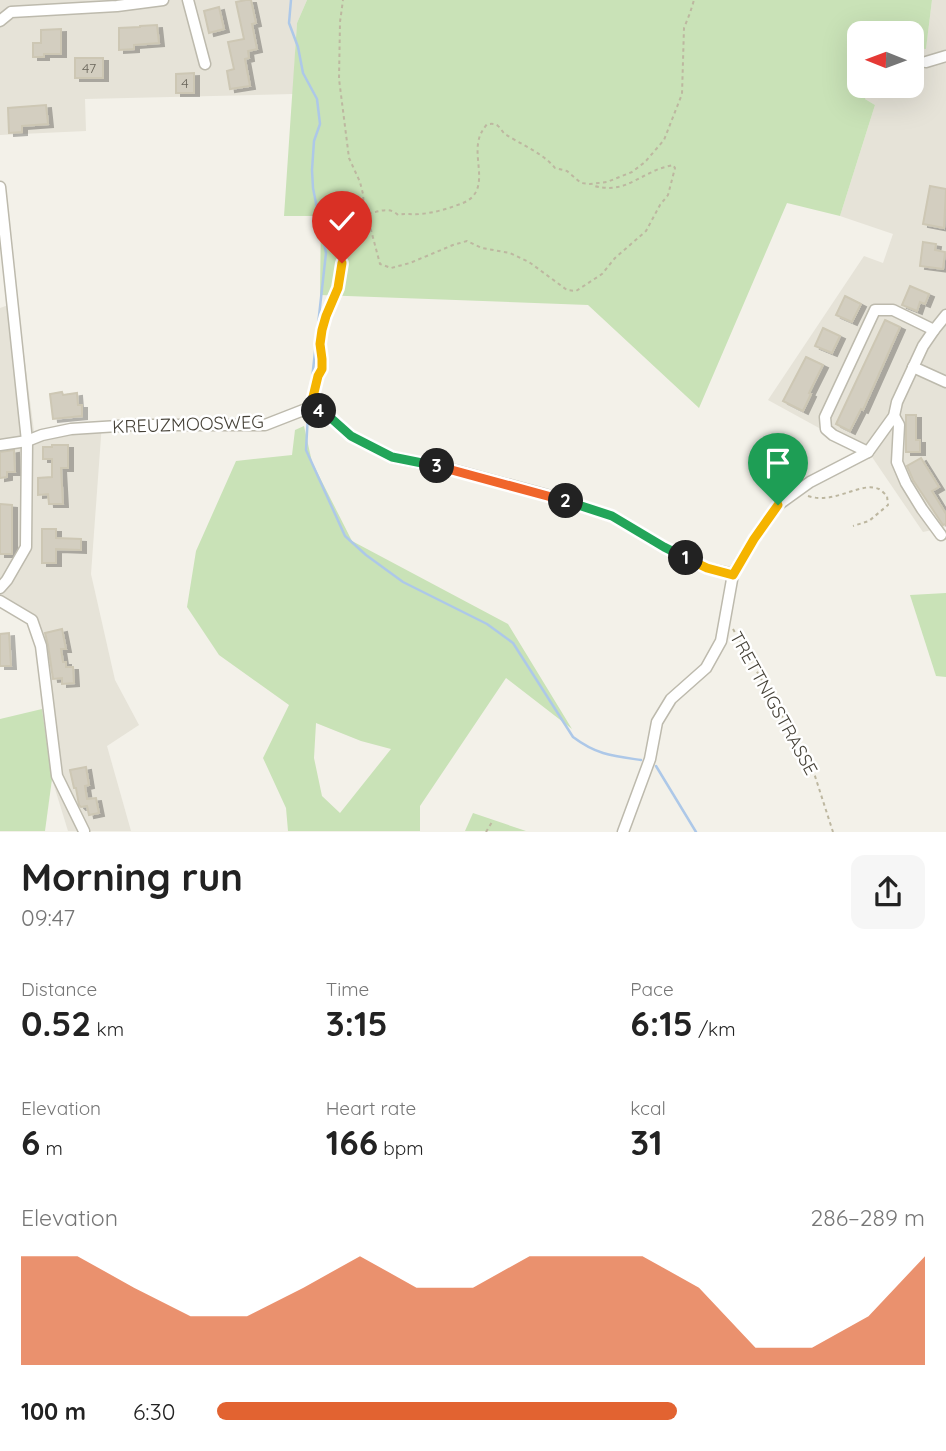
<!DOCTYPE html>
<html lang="en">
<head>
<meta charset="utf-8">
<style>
	body { margin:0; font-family:Quicksand,sans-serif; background:#f6f6f6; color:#222; height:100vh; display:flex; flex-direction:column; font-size:26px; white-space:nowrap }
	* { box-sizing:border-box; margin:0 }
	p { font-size:23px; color:#767676 }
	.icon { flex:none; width:38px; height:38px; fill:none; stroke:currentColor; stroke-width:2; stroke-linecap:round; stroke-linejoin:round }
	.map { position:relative; height:832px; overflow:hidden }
	.sheet { display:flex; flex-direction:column; background:#fff; flex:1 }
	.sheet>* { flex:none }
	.needle { width:46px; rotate:271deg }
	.fabs { position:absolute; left:847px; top:21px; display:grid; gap:14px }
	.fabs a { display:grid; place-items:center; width:77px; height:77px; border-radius:14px; background:#fff; box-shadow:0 7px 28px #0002; font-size:35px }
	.pin { position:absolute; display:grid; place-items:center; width:60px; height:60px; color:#fff; margin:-72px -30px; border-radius:50% 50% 50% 0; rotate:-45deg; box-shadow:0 0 7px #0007 }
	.pin .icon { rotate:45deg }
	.km { position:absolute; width:35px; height:35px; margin:-18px; border-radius:50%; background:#222; color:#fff; font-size:19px; line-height:35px; text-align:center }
	.round { display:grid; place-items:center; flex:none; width:74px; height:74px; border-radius:14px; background:#f6f6f6 }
	.summary { display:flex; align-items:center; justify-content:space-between; height:119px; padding:0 21px }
	h1 { font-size:38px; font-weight:700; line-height:52px }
	.stats { display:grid; grid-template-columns:repeat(3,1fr); gap:10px; height:119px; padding:7px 21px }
	.stats div { display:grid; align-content:center }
	.stats b { font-size:35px; font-weight:700 }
	.stats small { font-size:19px; font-weight:400 }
	.stats p { font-size:19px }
	.chart { height:196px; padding:14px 21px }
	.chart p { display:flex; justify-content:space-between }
	.chart svg { width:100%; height:126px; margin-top:7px; fill:#e26331; opacity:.7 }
	ul { padding:0 21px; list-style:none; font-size:23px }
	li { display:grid; grid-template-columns:112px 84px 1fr; align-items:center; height:52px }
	li i { height:18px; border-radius:9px; background:#e26331 }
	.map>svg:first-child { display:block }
	.residential { fill:#e6e3d8 }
	.green { fill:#c9e2b7; fill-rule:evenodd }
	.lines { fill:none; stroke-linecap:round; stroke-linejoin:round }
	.stream { stroke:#adc8e8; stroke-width:2.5 }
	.building { fill:#d3cec0; stroke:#cdc7b4; stroke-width:2; filter:url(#shadow) }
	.street-casing { stroke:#bdbaad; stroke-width:13 }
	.path { stroke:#bdb7a0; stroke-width:2; stroke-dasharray:3.5 3.5; stroke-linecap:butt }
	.street { stroke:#fff; stroke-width:10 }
	.split-1-casing { stroke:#fff; stroke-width:14 }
	.split-2-casing { stroke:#fff; stroke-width:14 }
	.split-3-casing { stroke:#fff; stroke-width:14 }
	.split-4-casing { stroke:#fff; stroke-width:14 }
	.split-5-casing { stroke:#fff; stroke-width:14 }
	.split-1 { stroke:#f5b400; stroke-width:9 }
	.split-2 { stroke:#22a559; stroke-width:9 }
	.split-3 { stroke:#f0652b; stroke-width:9 }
	.split-4 { stroke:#22a559; stroke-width:9 }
	.split-5 { stroke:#f5b400; stroke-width:9 }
	.labels { text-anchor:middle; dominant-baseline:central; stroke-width:5; stroke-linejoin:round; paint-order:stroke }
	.number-label { font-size:14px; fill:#69655a }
	.street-label { font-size:18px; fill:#464238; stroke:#fff }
</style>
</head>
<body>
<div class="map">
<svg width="946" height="832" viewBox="0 0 946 832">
	<defs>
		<filter id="shadow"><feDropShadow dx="5" dy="3" stdDeviation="0" flood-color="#0004"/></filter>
	</defs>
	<rect width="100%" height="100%" fill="#f3f1e9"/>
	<g class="residential">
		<polygon points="0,0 307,0 297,23 293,94 85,99 86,131 0,135"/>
		<polygon points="932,0 946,0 946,527 923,532 872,457 768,400 864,256 883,263 893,234 840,216 875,105 865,99 872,86 912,86 912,47 926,48"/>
		<polygon points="17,302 34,431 102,423 91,574 115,680 139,725 107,746 131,831 68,831 52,779 42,709 36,641 29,623 0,607 0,308"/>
	</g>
	<g class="green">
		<polygon points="307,0 932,0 926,49 912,47 912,33 859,33 859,86 872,86 865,99 875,105 840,216 787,203 699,408 588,305 320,295 321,216 284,216 297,23"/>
		<path d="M 304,426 L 312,462 L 352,541 L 508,624 L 572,729 L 506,678 L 420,806 L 420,831 L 288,831 L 286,808 L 263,758 L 289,705 L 219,655 L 187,607 L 196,551 L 236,461 L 292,455 L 295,430 ZM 316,723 L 361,741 L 391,749 L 340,813 L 322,796 L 314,758 Z"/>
		<polygon points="946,593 946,677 936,676 910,595"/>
		<polygon points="42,709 52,779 45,831 0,831 0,719"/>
		<polygon points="473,813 526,831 465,831"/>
	</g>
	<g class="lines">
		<g class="stream">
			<polyline points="291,0 289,23 298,47 303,73 317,99 320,124 314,141 312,170 313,188 326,253 309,406"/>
			<path d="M 308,414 L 306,450 L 345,536 L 366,555 L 403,582 L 487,624 L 513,643 L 573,737 C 597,755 613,756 641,760"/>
			<polyline points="656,766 696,832"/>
		</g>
	</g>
	<g class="building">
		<polygon points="246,0 251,0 256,23 252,24 257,49 248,51 249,58 245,59 250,86 230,89 227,71 234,69 228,42 244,39 236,2"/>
		<polygon points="219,7 224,29 209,33 204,11"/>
		<polygon points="157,25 159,43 134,45 134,49 119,50 119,28 140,27 140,26"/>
		<polygon points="61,29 61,54 44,54 44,57 33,57 33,43 41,43 41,30"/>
		<rect x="75" y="58" width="28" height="20"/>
		<polygon points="194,73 194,93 176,93 176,74"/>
		<polygon points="46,105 48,124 22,126 22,132 9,133 8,108"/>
		<polygon points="930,186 946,189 944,228 923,224"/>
		<polygon points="923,242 936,244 935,250 945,252 943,269 920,266"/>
		<polygon points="910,286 929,294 925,304 920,302 917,311 902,305"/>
		<polygon points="845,296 861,304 852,322 836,315"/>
		<polygon points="885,320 900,327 863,410 861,409 850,431 836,424"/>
		<polygon points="823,328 840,336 832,353 815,346"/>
		<polygon points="806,357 823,365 809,393 811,394 803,411 783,401"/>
		<polygon points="62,392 63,395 77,393 78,405 82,405 82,416 53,419 50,394"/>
		<polygon points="906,415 916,415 916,440 920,440 920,452 906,452"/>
		<polygon points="52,445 68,445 68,468 61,468 63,504 49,504 48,494 38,495 38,478 52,477 52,459 43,459 43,447 52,447"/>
		<polygon points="14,450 15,472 7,472 7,477 0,478 0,452"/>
		<polygon points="921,458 939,487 932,491 946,514 946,524 943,525 913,480 907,466"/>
		<polygon points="0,504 12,505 12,554 0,554"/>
		<polygon points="42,529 56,529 56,538 81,539 81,550 56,549 56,563 42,563"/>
		<polygon points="62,629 66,649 61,649 63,662 66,662 66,667 73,667 74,683 62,684 62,678 53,679 48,645 45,633"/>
		<polygon points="9,633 11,666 0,666 0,634"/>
		<polygon points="86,767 89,785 85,786 87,799 96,798 99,813 89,815 87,806 81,807 79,805 76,788 74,788 70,770"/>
	</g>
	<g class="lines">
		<defs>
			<g id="street">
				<polyline points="188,0 205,64"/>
				<polyline points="0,21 11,12 117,6 163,0"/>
				<polyline points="926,62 946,56"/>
				<polyline points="0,187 27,441 26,547 7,580 0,588"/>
				<polyline points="913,367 946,382"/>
				<polyline points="894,416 899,425 897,462 906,483 922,509 941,535"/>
				<polyline points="0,445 27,441 42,435 71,429 134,425 265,425 306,409 317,410 332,419 351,436 392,457 454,470 554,497 612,516 664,547 707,568 733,574"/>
				<polyline points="868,452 833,435 826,429 825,417 875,310 893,310 934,330"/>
				<polyline points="0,601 32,620 41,646 57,776 84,831"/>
				<polyline points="623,832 650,759 657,722 671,699 706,668 721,641 733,574 754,539 778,505 810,482 868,452 894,416 897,402 923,346 934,330 946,315"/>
			</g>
		</defs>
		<use href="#street" class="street-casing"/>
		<g class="path">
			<path d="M 364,209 L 367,214 C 378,212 389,206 398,215 C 406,213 412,215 420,214 C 434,213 450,208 463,203 C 489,192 475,164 478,144 C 479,135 482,131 487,124 C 491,124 495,123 498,126 C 501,128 502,132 505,134 C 520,144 543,153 555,168 L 567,171 L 581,183 L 590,184 L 607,182 L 632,172 L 645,162 L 664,140 L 682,94 L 684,28 L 690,13 L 694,0"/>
			<path d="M 367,215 L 380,264 L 391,268 L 410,263 L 453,245 L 467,241 L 482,248 L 510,253 L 529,262 L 567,290 L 576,291 L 602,274 L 615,258 L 646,231 L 660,205 L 668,195 L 675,168 L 673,165 C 665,167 657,169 650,173 C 629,183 619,192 594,186"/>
			<path d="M 312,399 C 315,389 320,378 322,368 C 324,361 321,354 320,346 C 320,341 321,335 322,330 C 325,316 334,304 338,290 C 343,270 344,218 364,209 L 363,194 L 360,182 L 349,158 L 339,79 L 340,22 L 343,0"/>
			<path d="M 808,496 C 835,505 860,481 879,489 C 881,490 886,495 887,496 L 888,505 L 869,521 L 853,526"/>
			<polyline points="733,629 814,773 833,832"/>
			<polyline points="486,832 492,822"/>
		</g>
		<use href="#street" class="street"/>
	</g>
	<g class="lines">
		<defs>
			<polyline id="split-1" points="686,558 707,568 733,575 754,539 778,505"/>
			<polyline id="split-2" points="566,501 612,516 664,547 686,558"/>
			<polyline id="split-3" points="437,466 566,501"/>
			<polyline id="split-4" points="319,411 332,419 351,436 392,457 437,466"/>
			<polyline id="split-5" points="319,411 312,401 318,376 322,369 322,359 320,344 322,330 326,316 338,288 342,263"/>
		</defs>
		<use href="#split-1" class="split-1-casing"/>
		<use href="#split-2" class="split-2-casing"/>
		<use href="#split-3" class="split-3-casing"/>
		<use href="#split-4" class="split-4-casing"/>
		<use href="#split-5" class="split-5-casing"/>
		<use href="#split-1" class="split-1"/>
		<use href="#split-2" class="split-2"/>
		<use href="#split-3" class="split-3"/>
		<use href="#split-4" class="split-4"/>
		<use href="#split-5" class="split-5"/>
	</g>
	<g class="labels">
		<g class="number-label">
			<text x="89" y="68">47</text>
			<text x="185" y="83">4</text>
		</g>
		<g class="street-label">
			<text transform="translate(188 424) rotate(-2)">KREUZMOOSWEG</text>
			<text transform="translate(774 703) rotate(61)">TRETTNIGSTRASSE</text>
		</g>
	</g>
</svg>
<div class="fabs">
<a><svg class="needle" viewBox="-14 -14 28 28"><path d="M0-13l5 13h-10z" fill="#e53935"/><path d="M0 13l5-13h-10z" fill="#767676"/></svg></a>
</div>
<div class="pin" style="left:778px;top:505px;background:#1e9e55"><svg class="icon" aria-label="arrive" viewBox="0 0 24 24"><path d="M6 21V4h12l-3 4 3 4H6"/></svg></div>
<div class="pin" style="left:342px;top:263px;background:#d93025"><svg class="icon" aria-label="check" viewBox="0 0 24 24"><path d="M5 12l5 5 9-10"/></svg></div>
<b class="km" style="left:686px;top:558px">1</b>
<b class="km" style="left:566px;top:501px">2</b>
<b class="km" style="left:437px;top:466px">3</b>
<b class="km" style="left:319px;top:411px">4</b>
</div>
<section class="sheet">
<div class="summary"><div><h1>Morning run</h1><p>09:47</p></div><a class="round"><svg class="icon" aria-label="share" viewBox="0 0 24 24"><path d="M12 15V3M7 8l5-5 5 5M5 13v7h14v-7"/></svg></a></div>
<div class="stats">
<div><p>Distance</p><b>0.52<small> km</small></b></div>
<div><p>Time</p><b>3:15</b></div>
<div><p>Pace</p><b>6:15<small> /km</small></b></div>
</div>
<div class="stats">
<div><p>Elevation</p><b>6<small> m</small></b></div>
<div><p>Heart rate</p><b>166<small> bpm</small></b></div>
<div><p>kcal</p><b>31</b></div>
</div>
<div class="chart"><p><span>Elevation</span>286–289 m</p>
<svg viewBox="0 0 160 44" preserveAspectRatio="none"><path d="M0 44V6L10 6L20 17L30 27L40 27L50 17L60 6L70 17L80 17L90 6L100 6L110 6L120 17L130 38L140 38L150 27L160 6V44z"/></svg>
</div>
<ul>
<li><b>100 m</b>6:30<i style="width:65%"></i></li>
</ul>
</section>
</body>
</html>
